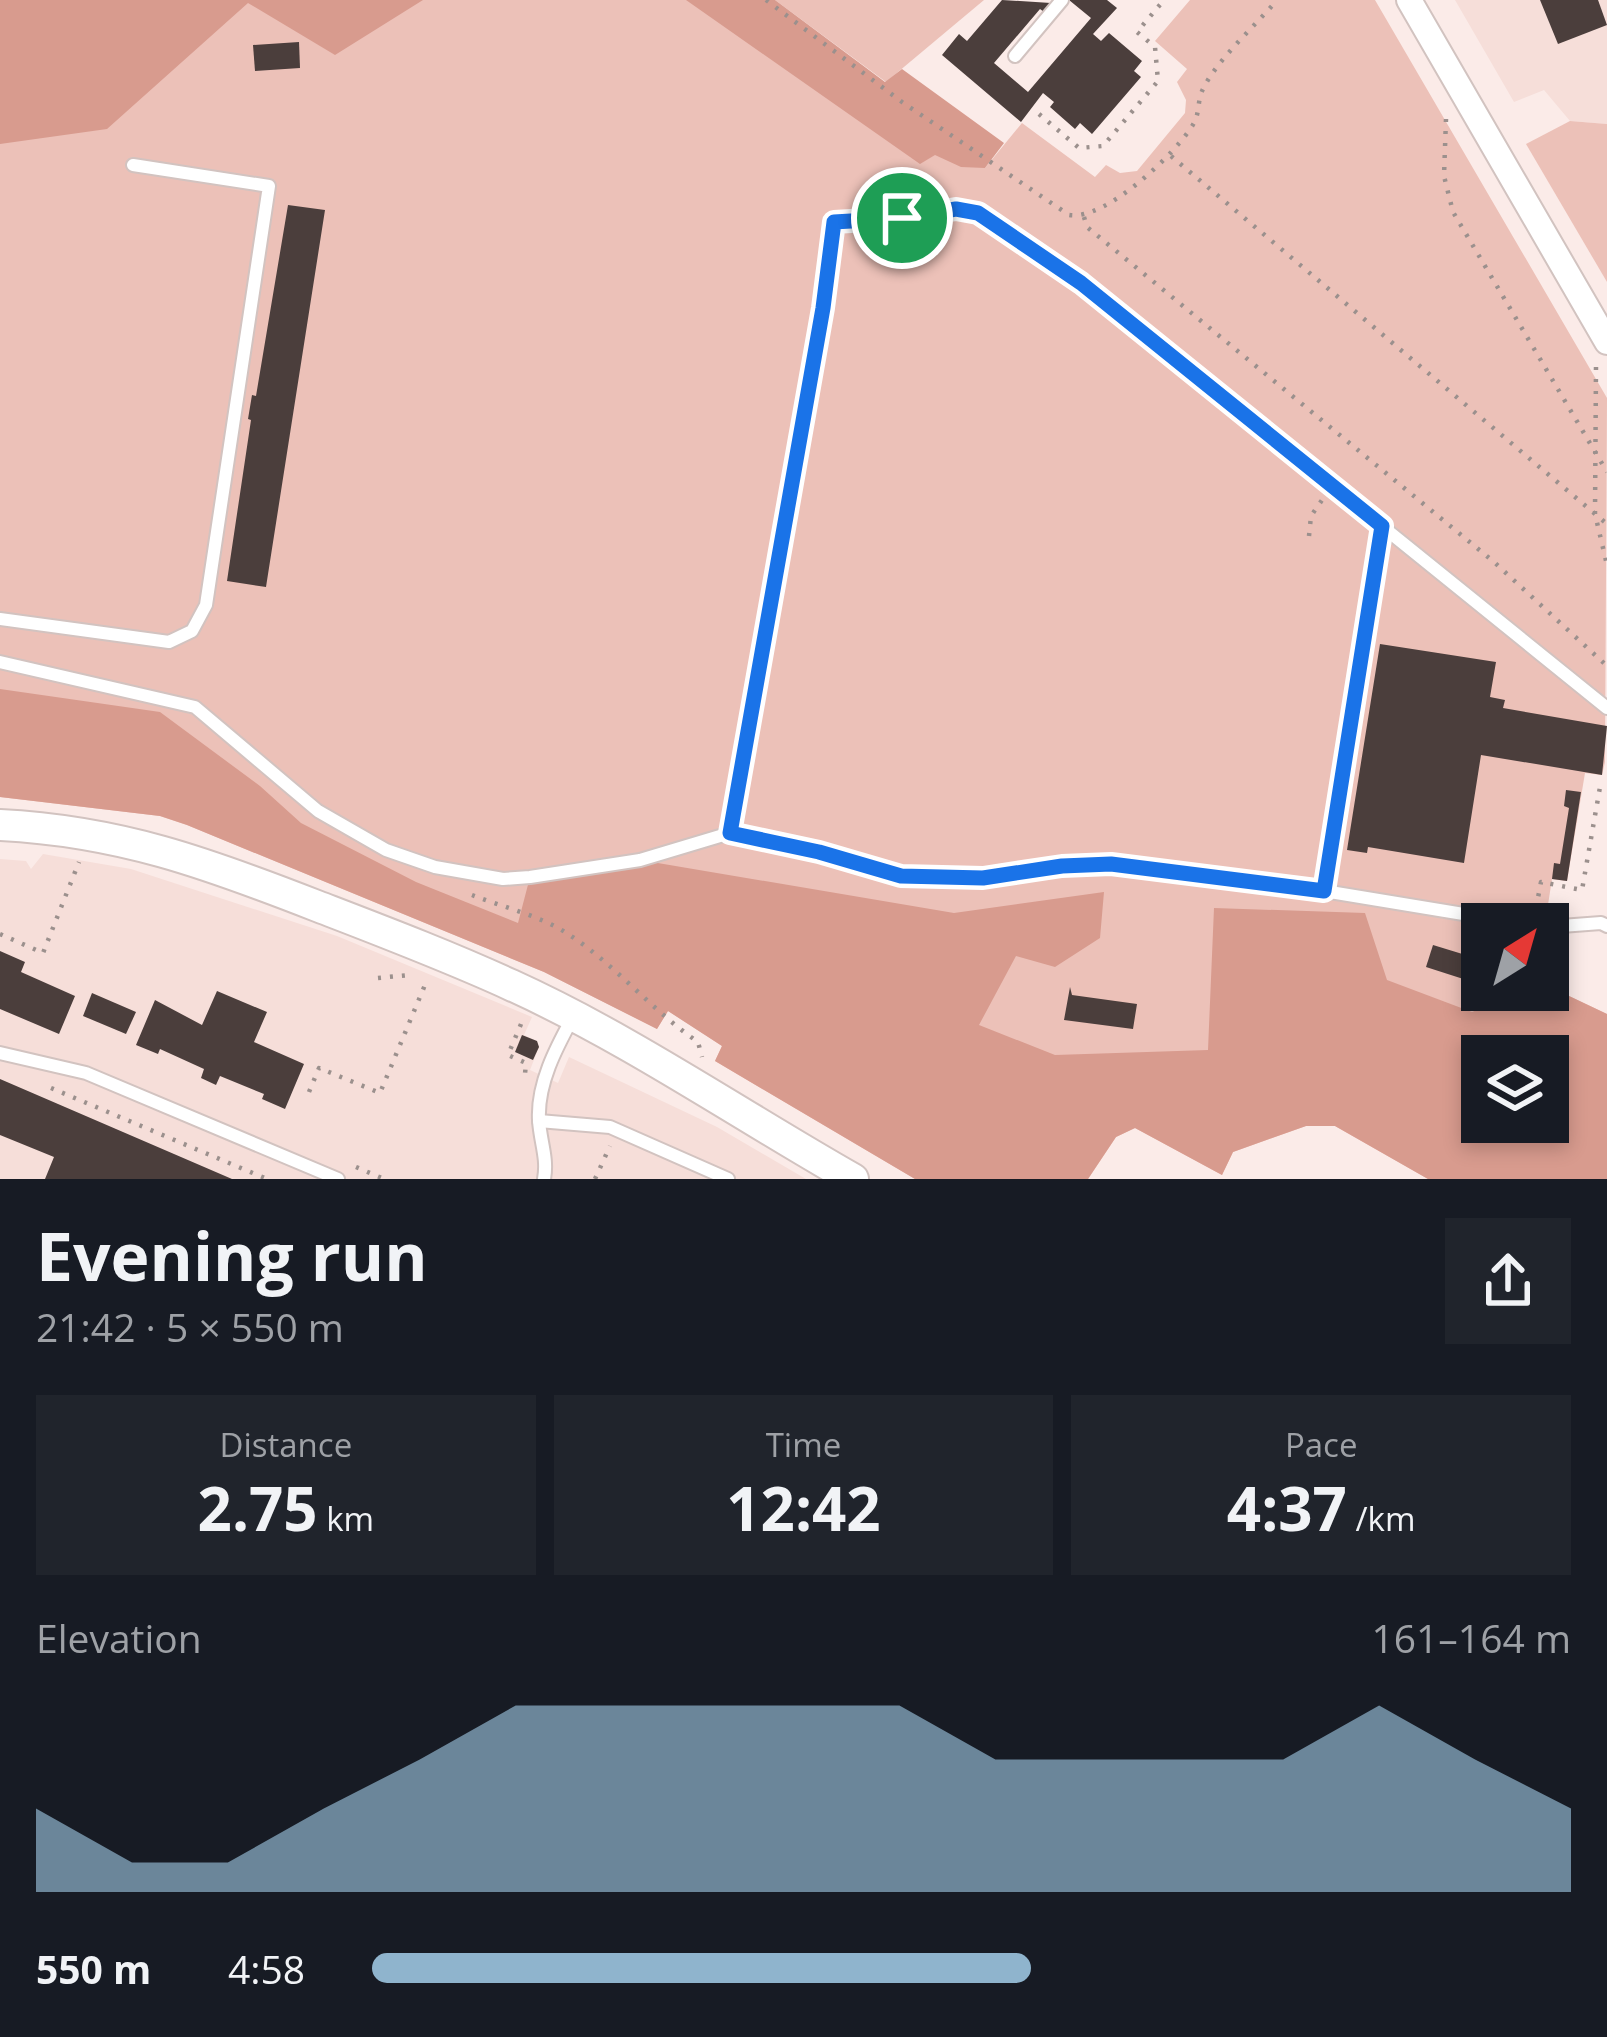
<!DOCTYPE html>
<html lang="en">
<head>
<meta charset="utf-8">
<style>
	body { margin:0; font-family:"Open Sans",sans-serif; background:#20242c; color:#f1f3f6; height:100vh; display:flex; flex-direction:column; font-size:45px; white-space:nowrap }
	* { box-sizing:border-box; margin:0 }
	p { font-size:39px; color:#9ea1a6 }
	.icon { flex:none; width:66px; height:66px; fill:none; stroke:currentColor; stroke-width:2; stroke-linecap:round; stroke-linejoin:round }
	.map { position:relative; height:1179px; overflow:hidden }
	.sheet { display:flex; flex-direction:column; background:#171b24; flex:1 }
	.sheet>* { flex:none }
	.needle { width:78px; rotate:37deg }
	.controls { position:absolute; left:1461px; top:903px; display:grid; gap:24px }
	.controls a { display:grid; place-items:center; width:108px; height:108px; border-radius:0px; background:#171b24; box-shadow:0 6px 18px #0003; font-size:60px }
	.pin { position:absolute; display:grid; place-items:center; width:102px; height:102px; color:#fff; margin:-51px; border:6px solid #fff; border-radius:50%; box-shadow:0 3px 12px #0007 }
	.round { display:grid; place-items:center; flex:none; width:126px; height:126px; border-radius:0px; background:#20242c }
	.head { display:flex; align-items:center; justify-content:space-between; height:204px; padding:0 36px }
	h1 { font-size:66px; font-weight:700; line-height:90px }
	.metrics { display:grid; grid-template-columns:repeat(3,1fr); gap:18px; height:204px; padding:12px 36px }
	.metrics div { display:grid; align-content:center; border-radius:0px; background:#20242c; text-align:center }
	.metrics b { font-size:60px; font-weight:700 }
	.metrics small { font-size:33px; font-weight:400 }
	.metrics p { font-size:33px }
	.chart { height:336px; padding:24px 36px }
	.chart p { display:flex; justify-content:space-between }
	.chart svg { width:100%; height:216px; margin-top:12px; fill:#8fb4cd; opacity:.7 }
	ul { padding:0 36px; list-style:none; font-size:39px }
	li { display:grid; grid-template-columns:192px 144px 1fr; align-items:center; height:90px }
	li i { height:30px; border-radius:15px; background:#8fb4cd }
	.map>svg:first-child { display:block }
	.built { fill:#f6ded9 }
	.green { fill:#ecc1b8; fill-rule:evenodd }
	.forest { fill:#d89b8e; fill-rule:evenodd }
	.building { fill:#4b3e3c }
	.lines { fill:none; stroke-linecap:round; stroke-linejoin:round }
	.service-casing { stroke:#d2c3c0; stroke-width:16 }
	.minor-casing { stroke:#d2c3c0; stroke-width:28 }
	.tertiary-casing { stroke:#d2c3c0; stroke-width:34 }
	.path { stroke:#9b908d; stroke-width:4.5; stroke-dasharray:3 9; stroke-linecap:butt }
	.service { stroke:#fff; stroke-width:12 }
	.minor { stroke:#fff; stroke-width:24 }
	.tertiary { stroke:#fff; stroke-width:30 }
	.route-casing { stroke:#fff; stroke-width:24 }
	.route { stroke:#1a73e8; stroke-width:15 }
</style>
</head>
<body>
<div class="map">
<svg width="1607" height="1179" viewBox="0 0 1607 1179">
	<rect width="100%" height="100%" fill="#fbebe8"/>
	<g class="built">
		<polygon points="1455,0 1607,0 1607,124 1570,121 1544,90 1514,102"/>
		<polygon points="43,854 131,869 337,936 532,1017 524,1035 537,1041 539,1047 530,1070 558,1083 569,1057 717,1127 806,1179 0,1179 0,859 26,861 31,869"/>
	</g>
	<g class="green">
		<path d="M 0,0 L 760,0 L 985,168 L 1022,123 L 1095,177 L 1106,165 L 1120,173 L 1137,171 L 1185,113 L 1186,100 L 1177,82 L 1187,69 L 1155,41 L 1190,0 L 1375,0 L 1607,398 L 1605,762 L 1602,775 L 1585,773 L 1567,881 L 1552,879 L 1545,924 L 1482,924 L 1482,990 L 1548,990 L 1548,986 L 1607,1014 L 1607,1179 L 1428,1179 L 1335,1126 L 1306,1126 L 1233,1152 L 1222,1175 L 1135,1128 L 1116,1137 L 1088,1179 L 915,1179 L 715,1061 L 722,1046 L 668,1011 L 657,1029 L 544,972 L 187,825 L 160,816 L 0,797 ZM 1482,1056 L 1548,1056 L 1548,1122 L 1482,1122 Z"/>
		<polygon points="775,0 984,0 886,82"/>
		<polygon points="1570,121 1607,124 1607,282 1526,144"/>
	</g>
	<g class="forest">
		<polygon points="0,0 423,0 335,55 248,3 107,129 0,144"/>
		<polygon points="686,0 775,0 885,82 902,69 1004,143 985,168 961,167 935,155 920,164"/>
		<path d="M 0,689 L 160,712 L 260,786 L 301,823 L 416,882 L 518,923 L 530,877 L 640,860 L 954,913 L 1104,892 L 1100,938 L 1055,967 L 1016,956 L 979,1025 L 1055,1055 L 1208,1050 L 1214,908 L 1365,913 L 1387,980 L 1472,1012 L 1528,990 L 1548,990 L 1548,986 L 1607,1014 L 1607,1179 L 1428,1179 L 1335,1126 L 1306,1126 L 1233,1152 L 1222,1175 L 1135,1128 L 1116,1137 L 1088,1179 L 915,1179 L 715,1061 L 722,1046 L 668,1011 L 657,1029 L 544,972 L 187,825 L 160,816 L 0,797 ZM 1482,1056 L 1548,1056 L 1548,1122 L 1482,1122 Z"/>
	</g>
	<g class="building">
		<polygon points="1002,0 1051,3 1044,12 1040,9 994,63 1028,92 1091,18 1069,0 1107,0 1117,8 1093,34 1101,41 1109,33 1142,61 1134,71 1141,77 1092,134 1080,123 1075,129 1050,107 1054,102 1043,93 1021,122 942,55 959,34 967,41"/>
		<polygon points="1540,0 1598,0 1607,25 1558,44"/>
		<polygon points="299,42 300,68 255,71 253,45"/>
		<polygon points="288,205 325,210 266,587 227,581 251,420 248,419 252,395 256,396"/>
		<polygon points="1380,644 1496,662 1490,697 1505,700 1503,708 1607,726 1602,775 1481,755 1464,863 1368,847 1367,853 1347,850"/>
		<polygon points="1566,790 1581,792 1567,881 1552,879 1554,863 1560,864 1569,808 1564,806"/>
		<polygon points="1433,945 1482,960 1482,985 1426,967"/>
		<polygon points="0,951 25,962 21,972 75,996 59,1034 0,1009"/>
		<polygon points="1070,987 1072,995 1137,1004 1133,1029 1064,1020"/>
		<polygon points="217,991 267,1012 254,1042 304,1064 285,1109 262,1099 264,1094 220,1076 216,1085 201,1078 204,1069 160,1049 158,1054 136,1045 155,1000 202,1025"/>
		<polygon points="92,993 136,1012 126,1034 83,1016"/>
		<polygon points="522,1035 537,1041 539,1047 533,1060 515,1052"/>
		<polygon points="0,1079 232,1179 45,1179 54,1157 0,1135"/>
	</g>
	<g class="lines">
		<defs>
			<g id="service">
				<polyline points="1015,56 1062,0"/>
				<polyline points="0,619 169,642 192,631 206,605 269,186 133,165"/>
				<polyline points="0,662 195,707 318,811 386,850 435,867 503,879 530,877 640,860 730,833 819,852 901,876 983,878 1062,865 1111,864 1324,891 1524,924"/>
				<polyline points="730,833 823,308 834,222 902,218 956,209 978,213 1081,283 1607,708"/>
				<polyline points="1548,927 1601,923 1607,926"/>
				<polyline points="0,1053 86,1073 338,1179"/>
				<polyline points="539,1121 610,1127 728,1179"/>
				<path d="M 544,1179 C 548,1158 540,1141 539,1120 C 537,1084 556,1048 573,1017"/>
			</g>
			<polyline id="minor" points="1409,0 1607,342"/>
			<path id="tertiary" d="M 0,825 C 119,831 207,863 317,906 C 382,931 448,956 511,985 C 630,1039 740,1115 853,1179"/>
		</defs>
		<use href="#service" class="service-casing"/>
		<use href="#minor" class="minor-casing"/>
		<use href="#tertiary" class="tertiary-casing"/>
		<g class="path">
			<path d="M 766,0 L 902,102 L 1069,215 C 1105,221 1176,154 1194,123 C 1200,112 1197,99 1204,87 C 1219,58 1255,26 1277,0"/>
			<polyline points="1039,114 1079,148 1103,146 1158,81 1155,47 1137,32 1164,0"/>
			<polyline points="1446,119 1444,176 1453,212 1607,472"/>
			<polyline points="1171,156 1607,524"/>
			<polyline points="1084,217 1087,227 1494,562 1607,666"/>
			<polyline points="1596,367 1595,514 1607,565"/>
			<polyline points="1309,536 1311,516 1322,500"/>
			<polyline points="1325,873 1378,547"/>
			<path d="M 472,895 C 503,907 541,916 568,934 C 616,965 651,1010 698,1042 L 702,1057"/>
			<polyline points="1536,908 1541,882 1582,890 1600,787 1607,786"/>
			<polyline points="0,934 43,953 79,862"/>
			<polyline points="378,978 409,975"/>
			<polyline points="521,1024 508,1055 526,1063 525,1074"/>
			<polyline points="51,1088 267,1179"/>
			<polyline points="309,1092 319,1068 380,1093 427,980"/>
			<polyline points="356,1167 384,1179"/>
			<polyline points="595,1179 610,1146"/>
		</g>
		<use href="#service" class="service"/>
		<use href="#minor" class="minor"/>
		<use href="#tertiary" class="tertiary"/>
	</g>
	<g class="lines">
		<defs>
			<polygon id="route" points="956,209 978,213 1081,283 1382,526 1324,891 1111,864 1062,866 983,878 901,876 819,852 730,833 823,308 834,222 902,218"/>
		</defs>
		<use href="#route" class="route-casing"/>
		<use href="#route" class="route"/>
	</g>
</svg>
<div class="controls">
<a><svg class="needle" viewBox="-14 -14 28 28"><path d="M0-13l5 13h-10z" fill="#e53935"/><path d="M0 13l5-13h-10z" fill="#9ea1a6"/></svg></a>
<a><svg class="icon" aria-label="layers" viewBox="0 0 24 24"><path d="M12 4l9 5-9 5-9-5zM3 14l9 5 9-5"/></svg></a>
</div>
<div class="pin" style="left:902px;top:218px;background:#1e9e55"><svg class="icon" aria-label="arrive" viewBox="0 0 24 24"><path d="M6 21V4h12l-3 4 3 4H6"/></svg></div>
</div>
<section class="sheet">
<div class="head"><div><h1>Evening run</h1><p>21:42 · 5 × 550 m</p></div><a class="round"><svg class="icon" aria-label="share" viewBox="0 0 24 24"><path d="M12 15V3M7 8l5-5 5 5M5 13v7h14v-7"/></svg></a></div>
<div class="metrics">
<div><p>Distance</p><b>2.75<small> km</small></b></div>
<div><p>Time</p><b>12:42</b></div>
<div><p>Pace</p><b>4:37<small> /km</small></b></div>
</div>
<div class="chart"><p><span>Elevation</span>161–164 m</p>
<svg viewBox="0 0 160 44" preserveAspectRatio="none"><path d="M0 44V27L10 38L20 38L30 27L40 17L50 6L60 6L70 6L80 6L90 6L100 17L110 17L120 17L130 17L140 6L150 17L160 27V44z"/></svg>
</div>
<ul>
<li><b>550 m</b>4:58<i style="width:55%"></i></li>
</ul>
</section>
</body>
</html>
